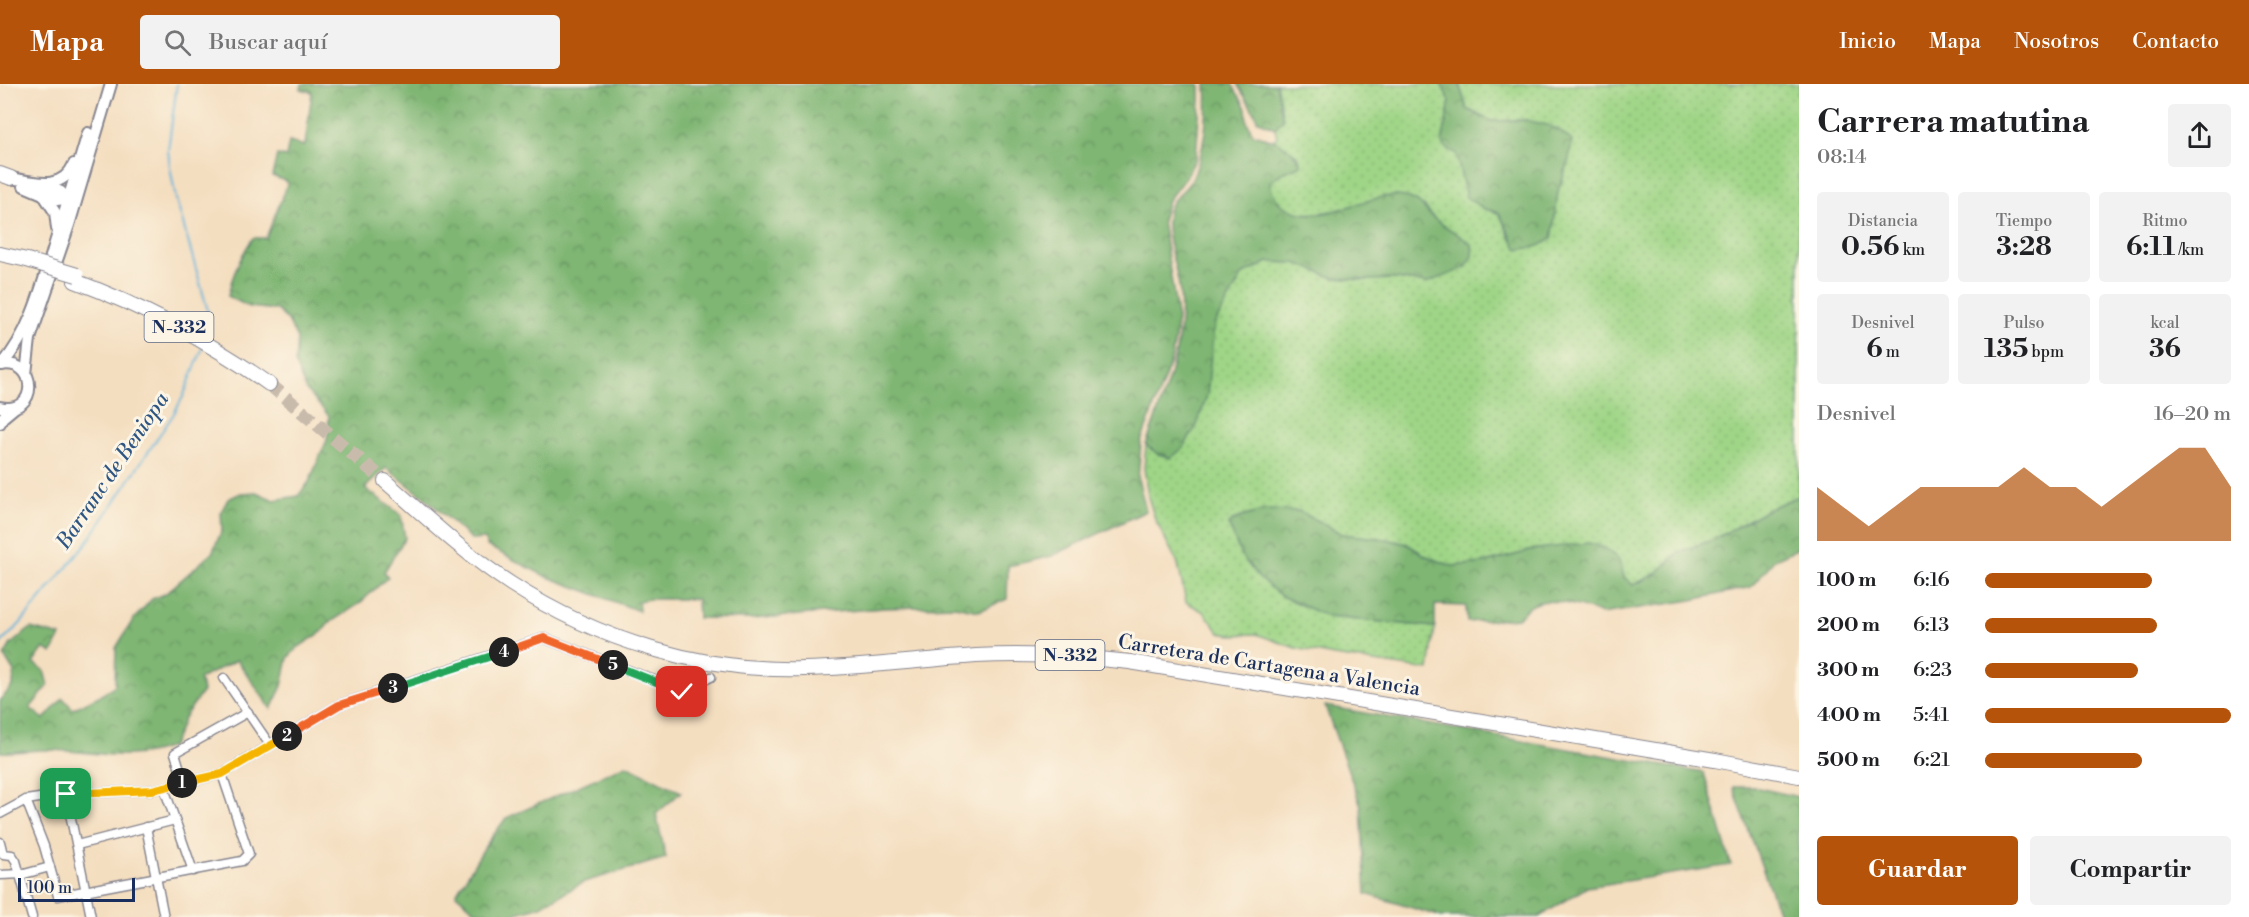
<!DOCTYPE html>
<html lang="es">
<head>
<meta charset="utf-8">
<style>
	body { margin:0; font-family:"Libre Bodoni",serif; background:#f2f2f2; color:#202124; height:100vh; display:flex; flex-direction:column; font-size:22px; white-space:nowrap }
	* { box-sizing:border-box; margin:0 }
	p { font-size:20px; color:#757577 }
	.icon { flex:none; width:33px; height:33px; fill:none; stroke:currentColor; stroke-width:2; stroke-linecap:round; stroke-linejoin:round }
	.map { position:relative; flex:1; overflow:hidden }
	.drawer { display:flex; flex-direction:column; background:#fff; width:450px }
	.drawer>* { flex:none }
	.scale { position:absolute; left:18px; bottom:15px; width:117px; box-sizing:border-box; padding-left:6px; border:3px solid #1b2f5e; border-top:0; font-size:16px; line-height:21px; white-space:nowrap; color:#1b2f5e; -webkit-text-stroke:4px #fcf5e5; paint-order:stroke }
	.pin { position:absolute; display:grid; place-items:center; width:51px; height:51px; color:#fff; margin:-26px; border-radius:12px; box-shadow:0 3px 9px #0006 }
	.km { position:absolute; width:30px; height:30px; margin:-15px; border-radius:50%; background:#222; color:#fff; font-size:16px; line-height:30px; text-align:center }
	.round { display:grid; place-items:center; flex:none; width:63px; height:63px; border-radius:6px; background:#f2f2f2 }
	.head { display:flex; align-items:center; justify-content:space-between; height:102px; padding:0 18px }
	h1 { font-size:33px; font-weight:700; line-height:45px }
	.metrics { display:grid; grid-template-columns:repeat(3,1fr); gap:9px; height:102px; padding:6px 18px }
	.metrics div { display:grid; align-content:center; border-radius:6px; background:#f2f2f2; text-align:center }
	.metrics b { font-size:26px; font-weight:700 }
	.metrics small { font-size:16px; font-weight:400 }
	.metrics p { font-size:16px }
	.chart { height:168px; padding:12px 18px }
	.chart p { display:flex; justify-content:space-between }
	.chart svg { width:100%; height:108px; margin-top:6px; fill:#b45309; opacity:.7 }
	.cta { display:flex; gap:12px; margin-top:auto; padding:12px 18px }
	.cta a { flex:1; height:69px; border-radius:6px; background:#b45309; color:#fff; font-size:24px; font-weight:700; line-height:69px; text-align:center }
	.cta a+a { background:#f2f2f2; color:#202124 }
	ul { padding:0 18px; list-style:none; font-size:20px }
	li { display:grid; grid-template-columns:96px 72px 1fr; align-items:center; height:45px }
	li i { height:15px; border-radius:8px; background:#b45309 }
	header { display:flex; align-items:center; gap:36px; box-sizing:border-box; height:84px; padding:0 30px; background:#b45309; color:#fff }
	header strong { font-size:28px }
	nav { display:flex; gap:33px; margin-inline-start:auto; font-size:21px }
	.search { width:420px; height:54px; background:#f2f2f2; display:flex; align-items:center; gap:15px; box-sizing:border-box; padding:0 21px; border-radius:6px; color:#757577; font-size:22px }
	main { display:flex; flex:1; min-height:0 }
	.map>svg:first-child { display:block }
	.grass { fill:url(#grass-dots); stroke:#5d8272; stroke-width:1.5 }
	.forest { fill:url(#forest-crowns); stroke:#4d7268; stroke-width:1.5 }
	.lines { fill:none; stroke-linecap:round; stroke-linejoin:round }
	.stream { stroke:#5db1d9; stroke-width:2 }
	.trunk-tunnel { stroke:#c9bbac; stroke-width:14; stroke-dasharray:14 7; stroke-linecap:butt }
	.minor-casing { stroke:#88868f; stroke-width:11 }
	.tertiary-casing { stroke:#88868f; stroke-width:14 }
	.trunk-casing { stroke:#88868f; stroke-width:16 }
	.minor { stroke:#fff; stroke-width:8 }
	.tertiary { stroke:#fff; stroke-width:10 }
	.trunk { stroke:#fff; stroke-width:14 }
	.trunk-bridge-casing { stroke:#88868f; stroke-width:16; stroke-linecap:butt }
	.trunk-bridge { stroke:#fff; stroke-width:14 }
	.split-1-casing { stroke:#fff; stroke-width:12 }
	.split-2-casing { stroke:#fff; stroke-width:12 }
	.split-3-casing { stroke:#fff; stroke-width:12 }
	.split-4-casing { stroke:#fff; stroke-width:12 }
	.split-5-casing { stroke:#fff; stroke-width:12 }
	.split-6-casing { stroke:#fff; stroke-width:12 }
	.split-1 { stroke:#f5b400; stroke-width:8 }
	.split-2 { stroke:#f5b400; stroke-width:8 }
	.split-3 { stroke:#f0652b; stroke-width:8 }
	.split-4 { stroke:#22a559; stroke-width:8 }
	.split-5 { stroke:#f0652b; stroke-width:8 }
	.split-6 { stroke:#22a559; stroke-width:8 }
	.labels { text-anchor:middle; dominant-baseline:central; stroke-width:6; stroke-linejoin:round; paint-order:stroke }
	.shield { fill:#fcf5e5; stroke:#5e6a86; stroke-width:1.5 }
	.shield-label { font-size:18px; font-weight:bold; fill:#1b2f5e }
	.street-label { font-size:20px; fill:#1b2f5e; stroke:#fcf5e5 }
	.water-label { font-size:21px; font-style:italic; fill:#2f5683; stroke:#fcf5e5 }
</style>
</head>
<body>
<header>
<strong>Mapa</strong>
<div class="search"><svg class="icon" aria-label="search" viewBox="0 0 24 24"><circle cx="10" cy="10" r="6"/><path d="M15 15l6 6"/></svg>Buscar aquí</div>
<nav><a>Inicio</a><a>Mapa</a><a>Nosotros</a><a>Contacto</a></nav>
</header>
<main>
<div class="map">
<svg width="1799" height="833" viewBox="0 0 1799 833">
	<defs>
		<pattern id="grass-dots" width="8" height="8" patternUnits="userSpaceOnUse" patternTransform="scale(1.5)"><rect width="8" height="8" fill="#9fd586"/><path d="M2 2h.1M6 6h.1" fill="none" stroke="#88b776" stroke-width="1.8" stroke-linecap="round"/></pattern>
		<pattern id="forest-crowns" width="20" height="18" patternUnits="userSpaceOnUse" patternTransform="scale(1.5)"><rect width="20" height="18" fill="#7fb673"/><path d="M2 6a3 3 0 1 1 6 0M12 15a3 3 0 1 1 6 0" fill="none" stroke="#679462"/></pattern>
	</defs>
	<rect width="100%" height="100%" fill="#fcf5e5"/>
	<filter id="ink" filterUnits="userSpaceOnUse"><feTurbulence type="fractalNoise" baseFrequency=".0167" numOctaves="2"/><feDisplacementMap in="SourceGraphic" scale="12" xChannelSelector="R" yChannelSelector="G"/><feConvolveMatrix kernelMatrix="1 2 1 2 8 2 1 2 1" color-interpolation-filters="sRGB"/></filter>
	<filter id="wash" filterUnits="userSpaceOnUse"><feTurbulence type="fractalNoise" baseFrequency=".008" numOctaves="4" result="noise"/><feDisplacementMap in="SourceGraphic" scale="24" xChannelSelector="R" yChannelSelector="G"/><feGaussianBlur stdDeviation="1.35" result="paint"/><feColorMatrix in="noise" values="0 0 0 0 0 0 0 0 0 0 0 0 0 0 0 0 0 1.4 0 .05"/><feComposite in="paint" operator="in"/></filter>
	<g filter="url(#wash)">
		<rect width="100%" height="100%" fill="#f4dec0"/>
		<path class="grass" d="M 1276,0 L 1441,0 L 1450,17 L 1447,35 L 1448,65 L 1456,69 L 1482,124 L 1499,129 L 1511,155 L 1552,155 L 1558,107 L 1568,80 L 1526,36 L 1491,37 L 1467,25 L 1459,0 L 1799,0 L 1799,412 L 1768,425 L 1715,455 L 1679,468 L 1656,490 L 1633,501 L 1624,493 L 1619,476 L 1605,464 L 1537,465 L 1485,479 L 1452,482 L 1426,472 L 1406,460 L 1386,455 L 1342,450 L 1318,437 L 1229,441 L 1241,471 L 1259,494 L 1328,533 L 1435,543 L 1429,586 L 1334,572 L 1296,564 L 1256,550 L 1231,551 L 1220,549 L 1204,528 L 1186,518 L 1178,480 L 1155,435 L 1148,413 L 1144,384 L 1146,361 L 1158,370 L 1214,241 L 1243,190 L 1268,178 L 1296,179 L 1334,194 L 1365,196 L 1396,195 L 1427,199 L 1472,161 L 1435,135 L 1424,122 C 1396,123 1369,124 1341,126 C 1326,127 1310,132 1295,128 C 1281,124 1271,112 1270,98 L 1280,90 L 1301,81 L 1298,72 L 1273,56 L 1277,53 L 1275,44 L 1283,35 Z"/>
		<g class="forest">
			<path d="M 302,0 L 1200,0 L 1200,16 L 1196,74 L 1187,91 L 1168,116 L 1162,136 L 1177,231 L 1176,249 L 1171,277 L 1141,358 L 1138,395 L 1146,427 L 1052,472 L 1008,482 L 1007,515 L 979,527 L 955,522 L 884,524 L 750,535 L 698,534 L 697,515 L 649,515 L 638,517 L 639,527 L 545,492 L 487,462 L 485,455 L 472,456 L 423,412 L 386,384 L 365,404 L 401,431 L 405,454 L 384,488 L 388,493 L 359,520 L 329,539 L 322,548 L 297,564 L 288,574 L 282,602 L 271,625 L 237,576 L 199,595 L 203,607 L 185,632 L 172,662 C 130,680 90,666 47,666 C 31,666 16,669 0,668 L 0,617 L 13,601 L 14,588 L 4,572 L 11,560 L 31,544 L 61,552 L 52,569 L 44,564 L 33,579 L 44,586 L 48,602 L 30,624 L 44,635 L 63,614 L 73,625 L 103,610 L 115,601 L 116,564 L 133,536 L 152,515 L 165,510 L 212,469 L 222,446 L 221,428 L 228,415 L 241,409 L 256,408 L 274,416 L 298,412 L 309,398 L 327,356 L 329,332 L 306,306 L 295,280 L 297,255 L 288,237 L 277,226 L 249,223 L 228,212 C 232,190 240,173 253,154 L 266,154 L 288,98 L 272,92 L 277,71 L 286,73 L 289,58 L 305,62 L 312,8 L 301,5 Z"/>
			<path d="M 1206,0 L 1232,0 L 1246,24 L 1247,37 L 1253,50 C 1271,55 1295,63 1301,81 L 1280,90 L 1270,98 C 1271,109 1277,119 1287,124 C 1321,142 1358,114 1391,112 C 1396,111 1404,113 1409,114 C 1423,118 1427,130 1437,137 C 1449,145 1461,152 1472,161 L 1473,172 L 1465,184 L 1427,199 L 1396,195 L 1365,196 L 1334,194 L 1296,179 L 1268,178 L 1243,190 L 1214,241 L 1207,311 L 1197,341 L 1183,364 L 1171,374 L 1158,370 L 1146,361 C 1163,312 1185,262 1180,210 C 1178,183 1163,155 1168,128 C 1171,113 1186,107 1192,95 C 1206,65 1208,32 1206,0 Z"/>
			<polygon points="1237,0 1276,0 1283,35 1275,44 1257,36 1256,31"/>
			<polygon points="1441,0 1459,0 1467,25 1491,37 1526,36 1547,41 1559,46 1572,57 1568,80 1558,107 1552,155 1539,162 1518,166 1499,129 1482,124 1466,113 1456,69 1448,65 1442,59 1450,17"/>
			<path d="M 1799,412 L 1799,464 L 1775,475 L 1751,503 L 1692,516 L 1601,530 C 1590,524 1553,515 1541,518 C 1531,520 1524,526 1518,534 L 1467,538 L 1466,522 L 1435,521 L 1435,543 L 1328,533 L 1281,512 L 1259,494 L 1241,471 L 1229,441 L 1232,436 L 1265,426 L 1299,427 L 1342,450 L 1386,455 L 1407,460 L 1426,472 L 1452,482 L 1485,479 L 1537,465 L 1589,459 L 1605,464 L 1619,476 L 1624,493 L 1633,501 L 1656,490 L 1679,468 L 1715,455 L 1768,425 Z"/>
			<polygon points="1325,622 1704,689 1731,781 1587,803 1539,833 1442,833 1366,810 1361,722"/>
			<polygon points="626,681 681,708 656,730 666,774 584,798 541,822 511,831 476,827 456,810 486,761 506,734"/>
			<polygon points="1733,703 1754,703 1799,713 1799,833 1780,833"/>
		</g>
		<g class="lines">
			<g class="stream">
				<polyline points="177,0 168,66 170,83 176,115 208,227 208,242 206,252"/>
				<polyline points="0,560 20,540 86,460 173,331 183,313 203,263"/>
			</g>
		</g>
	</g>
	<g filter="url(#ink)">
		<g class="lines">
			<polyline class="trunk-tunnel" points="269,300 385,397"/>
			<defs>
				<g id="minor">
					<polyline points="224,594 270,661"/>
					<polyline points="184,698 175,669 248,628"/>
					<polyline points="164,704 193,787"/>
					<polyline points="66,710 91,833"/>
					<polyline points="26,716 44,762 58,812 242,777 249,770 222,690"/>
					<polyline points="0,730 26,716 66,710 152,706 222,690 339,621 544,554 682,607 711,593"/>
					<polyline points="146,743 164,833"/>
					<polyline points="0,758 3,770 12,771 16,777 32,833"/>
					<polyline points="77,761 175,736"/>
					<polyline points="0,791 24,790 50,783"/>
				</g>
				<g id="tertiary">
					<path d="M 11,94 C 34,98 62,108 74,80"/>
					<polyline points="39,99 61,108 69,119"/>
					<polyline points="24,102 57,116 71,114"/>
					<polyline points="45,113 55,128 57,145"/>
					<path d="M 0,281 C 39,273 39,332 0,323"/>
					<path d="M 2,281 C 31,247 42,202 55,159 C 66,123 77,86 88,49"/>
					<polyline points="26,290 30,255 69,141 111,0"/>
					<polyline points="0,339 2,334 14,324"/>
				</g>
				<g id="trunk">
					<polyline points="0,90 11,94"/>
					<polyline points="0,170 27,176"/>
					<path d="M 75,197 C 145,223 208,257 269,300"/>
					<path d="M 385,397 C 426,433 466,471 511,500 C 597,556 701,588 804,585 C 861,584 918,576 976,572 C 1028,569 1078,572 1130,578 L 1715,676 L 1799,692"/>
				</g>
			</defs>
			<use href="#minor" class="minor-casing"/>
			<use href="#tertiary" class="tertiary-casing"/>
			<use href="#trunk" class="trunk-casing"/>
			<use href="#minor" class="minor"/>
			<use href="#tertiary" class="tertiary"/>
			<use href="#trunk" class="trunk"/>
			<defs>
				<polyline id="trunk-bridge" points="27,176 77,191"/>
			</defs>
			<use href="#trunk-bridge" class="trunk-bridge-casing"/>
			<use href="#trunk-bridge" class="trunk-bridge"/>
		</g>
	</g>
	<g class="lines" filter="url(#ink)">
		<defs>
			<polyline id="split-1" points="66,710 152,706 182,699"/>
			<polyline id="split-2" points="182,699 222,690 287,652"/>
			<polyline id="split-3" points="287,652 339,621 393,604"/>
			<polyline id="split-4" points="393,604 504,568"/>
			<polyline id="split-5" points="504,568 544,554 613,581"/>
			<polyline id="split-6" points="613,581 682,608"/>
		</defs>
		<use href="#split-1" class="split-1-casing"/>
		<use href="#split-2" class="split-2-casing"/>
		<use href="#split-3" class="split-3-casing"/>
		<use href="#split-4" class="split-4-casing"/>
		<use href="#split-5" class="split-5-casing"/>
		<use href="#split-6" class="split-6-casing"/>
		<use href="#split-1" class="split-1"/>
		<use href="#split-2" class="split-2"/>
		<use href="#split-3" class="split-3"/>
		<use href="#split-4" class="split-4"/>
		<use href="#split-5" class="split-5"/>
		<use href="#split-6" class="split-6"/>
	</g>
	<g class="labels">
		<g class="shield">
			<rect x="144.5" y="228" width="69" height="30" rx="4.5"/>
			<rect x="1035.5" y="556" width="69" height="30" rx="4.5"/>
		</g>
		<g class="shield-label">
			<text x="179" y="243">N-332</text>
			<text x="1070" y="571">N-332</text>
		</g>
		<g class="street-label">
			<text transform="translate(1269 582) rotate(9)">Carretera de Cartagena a Valencia</text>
		</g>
		<g class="water-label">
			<text transform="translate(113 387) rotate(-56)">Barranc de Beniopa</text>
		</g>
	</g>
</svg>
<div class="scale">100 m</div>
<div class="pin" style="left:66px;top:710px;background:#1e9e55"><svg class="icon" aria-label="arrive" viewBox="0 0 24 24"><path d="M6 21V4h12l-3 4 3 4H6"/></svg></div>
<div class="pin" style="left:682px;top:608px;background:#d93025"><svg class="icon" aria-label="check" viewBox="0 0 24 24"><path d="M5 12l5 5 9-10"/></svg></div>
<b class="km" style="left:182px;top:699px">1</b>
<b class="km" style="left:287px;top:652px">2</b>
<b class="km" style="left:393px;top:604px">3</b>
<b class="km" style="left:504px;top:568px">4</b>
<b class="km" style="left:613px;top:581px">5</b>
</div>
<section class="drawer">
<div class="head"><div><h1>Carrera matutina</h1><p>08:14</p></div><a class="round"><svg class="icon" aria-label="share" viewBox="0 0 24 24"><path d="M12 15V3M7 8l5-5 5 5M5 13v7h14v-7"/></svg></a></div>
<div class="metrics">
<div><p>Distancia</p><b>0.56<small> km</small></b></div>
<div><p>Tiempo</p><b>3:28</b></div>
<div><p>Ritmo</p><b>6:11<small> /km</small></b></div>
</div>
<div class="metrics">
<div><p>Desnivel</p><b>6<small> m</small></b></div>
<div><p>Pulso</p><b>135<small> bpm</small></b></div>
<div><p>kcal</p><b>36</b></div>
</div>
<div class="chart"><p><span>Desnivel</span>16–20 m</p>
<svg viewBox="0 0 160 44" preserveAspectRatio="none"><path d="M0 44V22L10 30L20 38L30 30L40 22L50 22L60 22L70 22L80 14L90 22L100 22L110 30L120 22L130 14L140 6L150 6L160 22V44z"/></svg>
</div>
<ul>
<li><b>100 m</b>6:16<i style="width:68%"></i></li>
<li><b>200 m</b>6:13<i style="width:70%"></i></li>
<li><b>300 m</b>6:23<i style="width:62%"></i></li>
<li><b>400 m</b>5:41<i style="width:100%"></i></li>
<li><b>500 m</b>6:21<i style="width:64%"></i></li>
</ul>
<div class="cta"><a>Guardar</a><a>Compartir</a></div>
</section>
</main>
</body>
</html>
